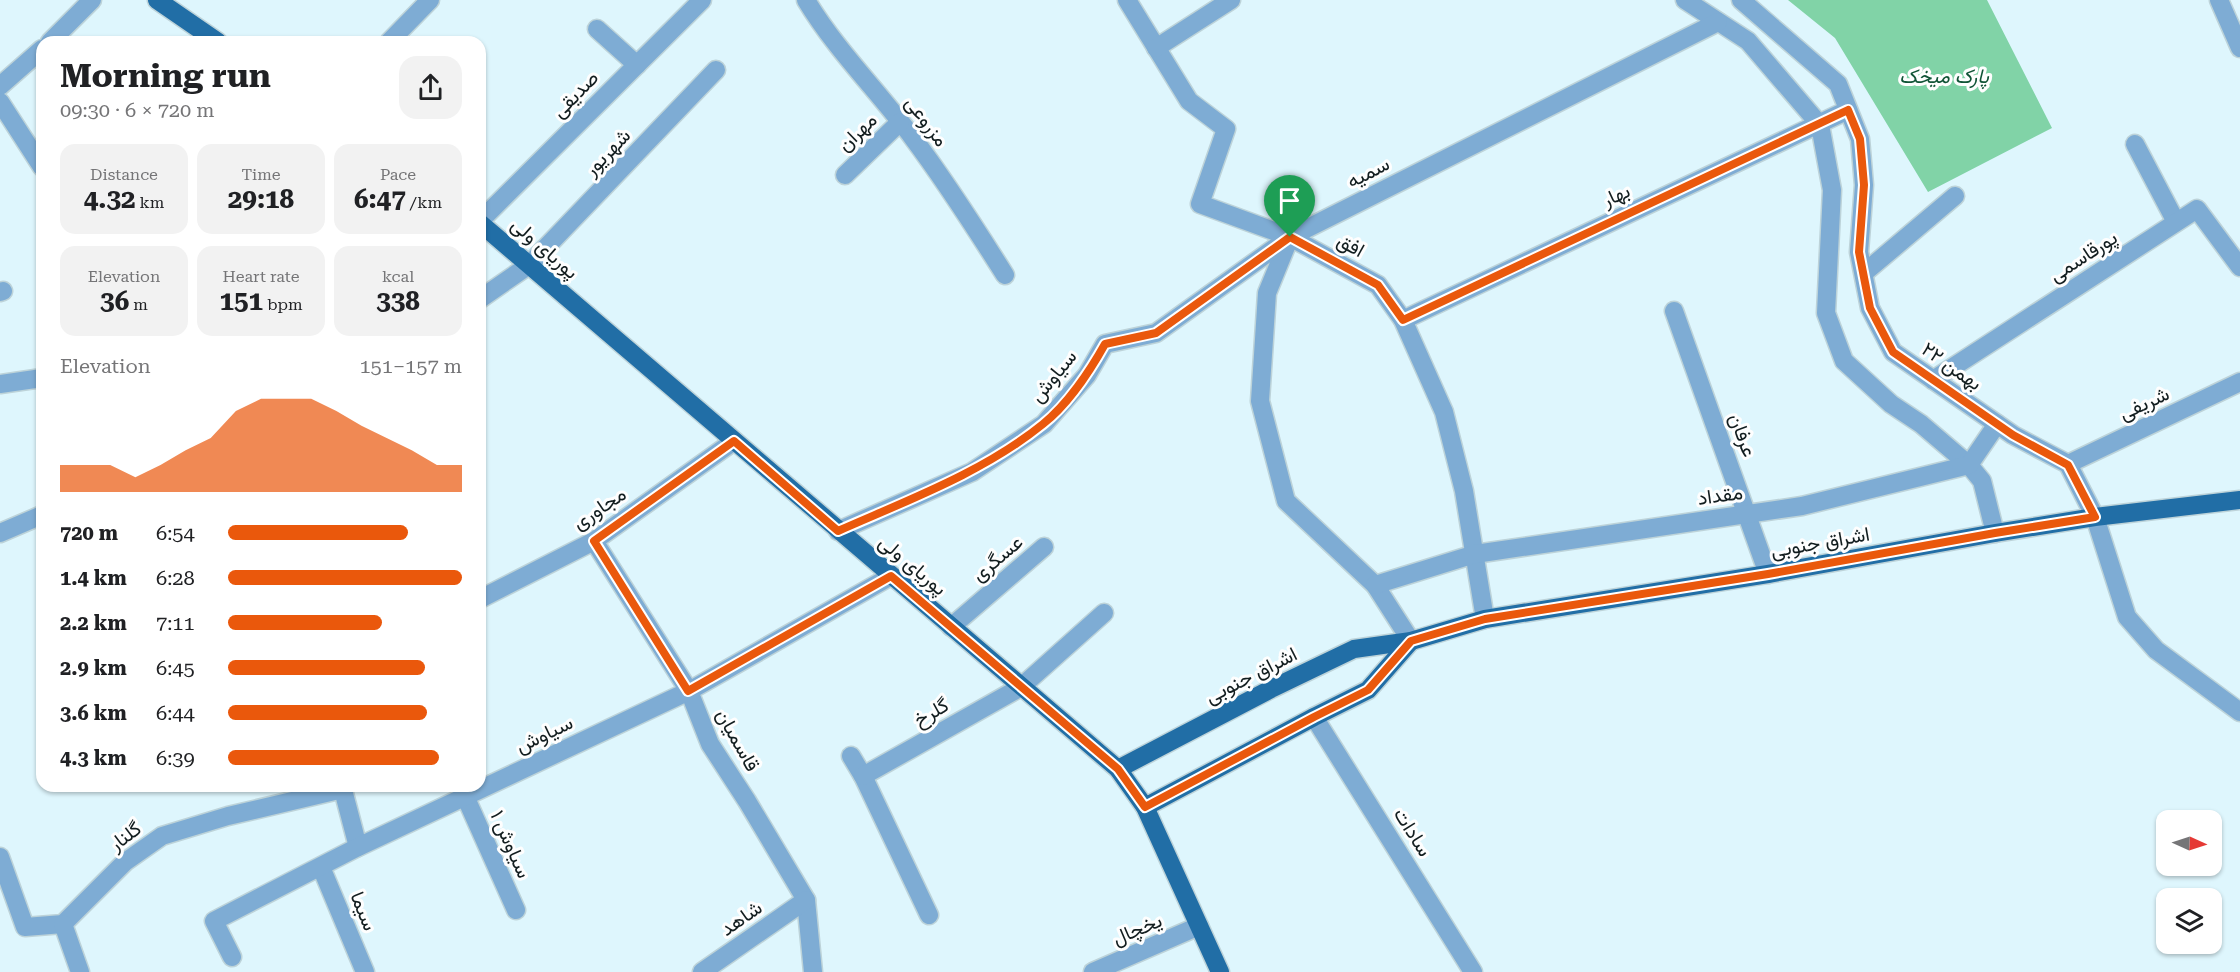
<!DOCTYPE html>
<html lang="en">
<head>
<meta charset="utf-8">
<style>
	body { margin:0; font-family:"Roboto Serif",Vazirmatn,serif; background:#f2f2f2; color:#202124; height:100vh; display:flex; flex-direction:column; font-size:22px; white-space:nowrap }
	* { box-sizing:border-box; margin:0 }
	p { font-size:20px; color:#757577 }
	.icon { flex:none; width:33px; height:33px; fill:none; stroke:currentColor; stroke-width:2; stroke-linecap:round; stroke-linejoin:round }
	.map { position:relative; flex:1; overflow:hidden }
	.panel { position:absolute; left:36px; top:36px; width:450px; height:756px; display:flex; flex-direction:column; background:#fff; border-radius:18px; box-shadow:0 2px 4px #0004 }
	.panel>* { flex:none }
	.needle { width:39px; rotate:93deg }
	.tools { position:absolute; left:2156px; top:810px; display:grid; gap:12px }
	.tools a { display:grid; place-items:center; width:66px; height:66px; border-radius:12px; background:#fff; box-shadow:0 2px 4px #0004; font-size:30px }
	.pin { position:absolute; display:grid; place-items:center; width:51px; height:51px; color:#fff; margin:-62px -26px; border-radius:50% 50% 50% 0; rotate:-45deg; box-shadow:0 0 6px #0007 }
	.pin .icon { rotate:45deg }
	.round { display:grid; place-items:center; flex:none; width:63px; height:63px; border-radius:18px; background:#f2f2f2 }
	.overview { display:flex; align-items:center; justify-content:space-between; height:102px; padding:0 24px }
	h1 { font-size:33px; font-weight:700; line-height:45px }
	.figures { display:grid; grid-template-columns:repeat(3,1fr); gap:9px; height:102px; padding:6px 24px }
	.figures div { display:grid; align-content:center; border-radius:15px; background:#f2f2f2; text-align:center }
	.figures b { font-size:26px; font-weight:700 }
	.figures small { font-size:16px; font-weight:400 }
	.figures p { font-size:16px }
	.chart { height:168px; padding:12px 24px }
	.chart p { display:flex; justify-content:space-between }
	.chart svg { width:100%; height:108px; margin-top:6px; fill:#ea580c; opacity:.7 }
	ul { padding:0 24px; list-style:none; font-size:20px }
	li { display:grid; grid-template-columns:96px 72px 1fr; align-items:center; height:45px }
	li i { height:15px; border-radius:8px; background:#ea580c }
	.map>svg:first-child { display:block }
	.green { fill:#81d3a7 }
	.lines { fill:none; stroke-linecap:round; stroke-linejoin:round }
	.minor-casing { stroke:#bdd3d9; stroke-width:21 }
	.major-casing { stroke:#bdd3d9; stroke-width:21 }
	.minor { stroke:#7eacd4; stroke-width:18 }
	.major { stroke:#216ea6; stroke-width:18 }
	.route-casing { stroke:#fff; stroke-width:12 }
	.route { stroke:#ea580c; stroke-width:8 }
	.labels { text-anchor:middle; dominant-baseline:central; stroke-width:6; stroke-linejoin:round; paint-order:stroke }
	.park-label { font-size:20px; font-style:italic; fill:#105436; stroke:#fefefe }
	.street-label { font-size:20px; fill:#121d1f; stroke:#fefefe }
</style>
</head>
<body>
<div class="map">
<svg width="2240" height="972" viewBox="0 0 2240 972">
	<rect width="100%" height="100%" fill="#def6fd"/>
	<polygon class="green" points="1788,0 1987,0 2052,128 1928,192 1835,38"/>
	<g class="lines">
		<defs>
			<g id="minor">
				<path d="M 806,0 C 836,50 878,91 913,138 C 946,182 976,229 1005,275"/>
				<polyline points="1127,0 1189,101 1226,129 1200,204 1290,237 1378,285 1403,320 1444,412 1464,491 1485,619"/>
				<polyline points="1685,0 1748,41 1820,125 1832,190 1826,313 1844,361 1891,404 1921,424 1969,465 1982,481 1995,533"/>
				<polyline points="1741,0 1838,84 1860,139 1864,185 1859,252 1870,308 1893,352 2013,435 2068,464 2095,517 2127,617 2156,650 2240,712"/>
				<polyline points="2219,0 2240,48"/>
				<polyline points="597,29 637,65"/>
				<polyline points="50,42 92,0"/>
				<polyline points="389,42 430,0"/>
				<polyline points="1156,48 1231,0"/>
				<polyline points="0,86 42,49"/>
				<polyline points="0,102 42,167"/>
				<polyline points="2135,144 2176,222"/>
				<polyline points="845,175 900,122"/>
				<polyline points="480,221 702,0"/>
				<polyline points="1290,237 1267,293 1260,401 1286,501 1375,585 1411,641"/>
				<polyline points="1864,273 1955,196"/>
				<polyline points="0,292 3,291"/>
				<polyline points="480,299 529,265 716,70"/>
				<polyline points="1674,311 1768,574"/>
				<polyline points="1403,320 1848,110"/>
				<polyline points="1933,380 2197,209 2240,267"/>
				<polyline points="0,384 42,378"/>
				<polyline points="2068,464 2240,382"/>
				<polyline points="838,531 972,472 1044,424 1087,375 1105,344 1156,333 1290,237 1718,22"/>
				<polyline points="0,533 42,515"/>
				<polyline points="594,541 689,691 710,744 747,801 806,900 813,972"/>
				<polyline points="1375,585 1475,554 1802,506 1969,465 1997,424"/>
				<polyline points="480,599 594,541 734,441"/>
				<polyline points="951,627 1044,547"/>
				<polyline points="1314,717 1473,972"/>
				<polyline points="851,756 863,776 929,915"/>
				<polyline points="863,776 1021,687 1104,613"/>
				<polyline points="342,786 358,847"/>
				<polyline points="465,796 516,910"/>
				<polyline points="0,857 25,927 63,924 125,862 162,836 228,816 343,789"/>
				<polyline points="321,867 365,972"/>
				<polyline points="63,924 80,972"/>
				<polyline points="232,957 214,921 358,847 689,691 891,576"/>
				<polyline points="702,972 806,900"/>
				<polyline points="1093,972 1199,926"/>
			</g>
			<g id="major">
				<polyline points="157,0 218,42"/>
				<polyline points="480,223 1118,769 1145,807 1220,972"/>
				<polyline points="1118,769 1271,689 1354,649 1411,641 1485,619 1768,574 1995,533 2095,517 2240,500"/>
				<polyline points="1145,807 1314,717 1368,690 1411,641"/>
			</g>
		</defs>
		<use href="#minor" class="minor-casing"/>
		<use href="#major" class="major-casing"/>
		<use href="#minor" class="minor"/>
		<use href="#major" class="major"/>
	</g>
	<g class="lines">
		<defs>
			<path id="route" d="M 1848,110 L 1860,139 L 1864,185 L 1859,252 L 1870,308 L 1893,352 L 2013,435 L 2068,465 L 2095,517 L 1995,533 L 1768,574 L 1485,619 L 1411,641 L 1368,690 L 1314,717 L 1145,807 L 1118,769 L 891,576 L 688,691 L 594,541 L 734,441 L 838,531 C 908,500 984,472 1043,424 C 1067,405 1090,371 1105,344 L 1156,333 L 1290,237 L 1378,285 L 1403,320 Z"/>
		</defs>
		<use href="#route" class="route-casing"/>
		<use href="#route" class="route"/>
	</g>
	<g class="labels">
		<g class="park-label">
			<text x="1944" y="76">پارک میخک</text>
		</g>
		<g class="street-label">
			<text transform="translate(575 94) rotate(-45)">صدیقی</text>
			<text transform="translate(927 121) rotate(53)">مزروعی</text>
			<text transform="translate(857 132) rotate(-44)">مهران</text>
			<text transform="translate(607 152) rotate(-46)">شهریور</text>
			<text transform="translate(1368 172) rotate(-27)">سمیه</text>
			<text transform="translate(1616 195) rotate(-25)">بهار</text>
			<text transform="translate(1351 245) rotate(29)">افق</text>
			<text transform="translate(545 248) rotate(41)">پوریای ولی</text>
			<text transform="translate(2083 256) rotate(-33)">پورقاسمی</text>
			<text transform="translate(1952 366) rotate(35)">۲۲ بهمن</text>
			<text transform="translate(1053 376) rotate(-51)">سیاوش</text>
			<text transform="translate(2144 403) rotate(-25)">شریفی</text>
			<text transform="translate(1743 435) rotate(70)">عرفان</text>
			<text transform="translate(1720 495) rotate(-8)">مقداد</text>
			<text transform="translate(599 508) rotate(-34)">مجاوری</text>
			<text transform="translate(1820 542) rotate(-10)">اشراق جنوبی</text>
			<text transform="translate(997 558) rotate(-40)">عسگری</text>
			<text transform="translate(913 565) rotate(40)">پوریای ولی</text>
			<text transform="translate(1251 675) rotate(-27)">اشراق جنوبی</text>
			<text transform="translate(931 712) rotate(-29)">گلرخ</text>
			<text transform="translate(544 734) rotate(-26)">سیاوش</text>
			<text transform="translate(738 740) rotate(61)">قاسمیان</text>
			<text transform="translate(1413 832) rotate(58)">سادات</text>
			<text transform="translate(125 836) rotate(-37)">گلنار</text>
			<text transform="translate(511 844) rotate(66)">سیاوش ۱</text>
			<text transform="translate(364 911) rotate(68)">سیما</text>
			<text transform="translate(741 918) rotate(-35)">شاهد</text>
			<text transform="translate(1137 929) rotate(-23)">یخچال</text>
		</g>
	</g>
</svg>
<div class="tools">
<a><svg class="needle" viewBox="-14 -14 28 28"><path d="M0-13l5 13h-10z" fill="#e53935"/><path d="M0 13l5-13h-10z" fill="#757577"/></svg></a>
<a><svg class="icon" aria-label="layers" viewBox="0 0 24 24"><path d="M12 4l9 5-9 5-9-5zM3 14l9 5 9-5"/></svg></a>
</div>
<div class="pin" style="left:1290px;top:237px;background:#1e9e55"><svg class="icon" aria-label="arrive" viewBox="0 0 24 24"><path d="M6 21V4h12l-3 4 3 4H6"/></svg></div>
<section class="panel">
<div class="overview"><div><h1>Morning run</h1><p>09:30 · 6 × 720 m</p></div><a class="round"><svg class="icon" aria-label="share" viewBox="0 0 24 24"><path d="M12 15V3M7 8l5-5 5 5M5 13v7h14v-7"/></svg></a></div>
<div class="figures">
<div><p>Distance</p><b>4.32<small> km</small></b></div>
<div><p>Time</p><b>29:18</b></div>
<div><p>Pace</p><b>6:47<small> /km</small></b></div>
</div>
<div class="figures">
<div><p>Elevation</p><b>36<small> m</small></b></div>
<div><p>Heart rate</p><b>151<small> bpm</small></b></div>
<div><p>kcal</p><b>338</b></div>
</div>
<div class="chart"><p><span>Elevation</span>151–157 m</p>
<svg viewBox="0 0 160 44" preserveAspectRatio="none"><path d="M0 44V33L10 33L20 33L30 38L40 33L50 27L60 22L70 11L80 6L90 6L100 6L110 11L120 17L130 22L140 27L150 33L160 33V44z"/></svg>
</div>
<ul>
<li><b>720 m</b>6:54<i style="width:77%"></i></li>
<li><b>1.4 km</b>6:28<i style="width:100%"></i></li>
<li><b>2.2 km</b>7:11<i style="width:66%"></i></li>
<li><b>2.9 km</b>6:45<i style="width:84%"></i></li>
<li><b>3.6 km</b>6:44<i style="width:85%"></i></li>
<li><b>4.3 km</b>6:39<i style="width:90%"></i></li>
</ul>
</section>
</div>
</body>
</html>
